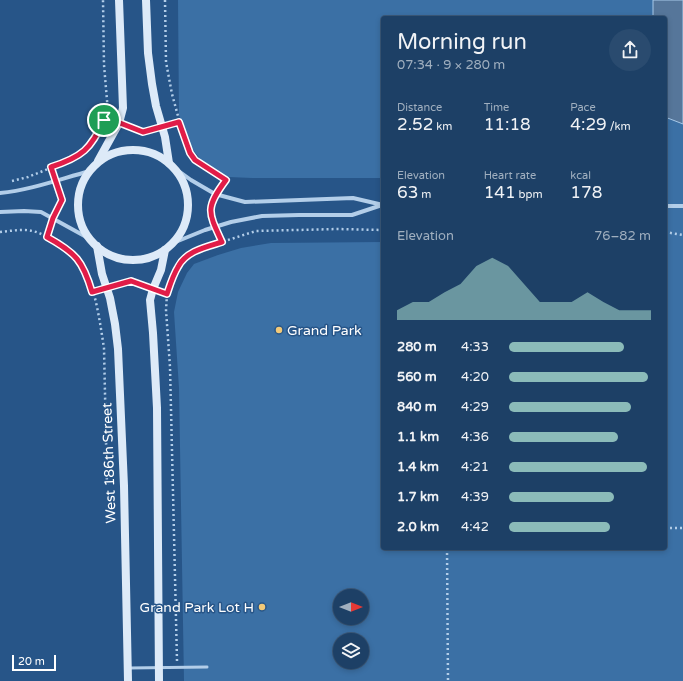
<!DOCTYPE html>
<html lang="en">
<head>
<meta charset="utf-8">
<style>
	body { margin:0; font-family:"Varela Round",sans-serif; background:#2a4b6f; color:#f1f3f6; height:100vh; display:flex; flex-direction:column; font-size:15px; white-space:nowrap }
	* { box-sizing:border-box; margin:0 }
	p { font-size:13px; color:#a0afbf }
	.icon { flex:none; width:22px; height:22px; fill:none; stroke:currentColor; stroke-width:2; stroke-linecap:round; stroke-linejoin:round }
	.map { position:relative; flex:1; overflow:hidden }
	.details { position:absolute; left:381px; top:16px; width:286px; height:534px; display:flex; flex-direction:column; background:#1d4066; border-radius:4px; box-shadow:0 2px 6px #0003,0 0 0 1px #3b597a }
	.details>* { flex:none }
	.needle { width:26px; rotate:90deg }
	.controls { position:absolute; left:333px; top:589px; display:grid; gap:8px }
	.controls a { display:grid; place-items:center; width:36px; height:36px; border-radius:50%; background:#1d4066; box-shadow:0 2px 6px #0003,0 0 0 1px #3b597a; font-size:20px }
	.scale { position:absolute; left:12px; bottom:10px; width:44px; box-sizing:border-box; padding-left:4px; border:2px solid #fff; border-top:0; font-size:11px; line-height:14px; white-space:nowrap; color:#fff; -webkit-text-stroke:3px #275588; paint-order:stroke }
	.pin { position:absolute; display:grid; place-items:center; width:34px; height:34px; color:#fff; margin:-17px; border:2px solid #fff; border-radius:50%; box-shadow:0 1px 4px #0007 }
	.round { display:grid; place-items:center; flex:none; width:42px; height:42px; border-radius:21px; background:#2a4b6f }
	.summary { display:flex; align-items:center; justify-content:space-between; height:68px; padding:0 16px }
	h1 { font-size:22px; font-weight:600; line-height:30px }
	.stats { display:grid; grid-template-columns:repeat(3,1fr); gap:6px; height:68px; padding:4px 16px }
	.stats div { display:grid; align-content:center }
	.stats b { font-size:17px; font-weight:600 }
	.stats small { font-size:11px; font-weight:400 }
	.stats p { font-size:11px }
	.chart { height:112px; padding:8px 16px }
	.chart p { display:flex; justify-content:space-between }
	.chart svg { width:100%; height:72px; margin-top:4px; fill:#8bbbb9; opacity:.7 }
	ul { padding:0 16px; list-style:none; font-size:13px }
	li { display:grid; grid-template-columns:64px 48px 1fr; align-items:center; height:30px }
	li i { height:10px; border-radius:5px; background:#8bbbb9 }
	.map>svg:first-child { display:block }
	.park { fill:#3b70a5; fill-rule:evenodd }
	.water { fill:#56769a; stroke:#a7c9e9 }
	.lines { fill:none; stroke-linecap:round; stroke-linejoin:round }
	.path { stroke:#b3cee9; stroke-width:2.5; stroke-dasharray:2 3; stroke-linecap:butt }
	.lane { stroke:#b3cee9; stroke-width:3 }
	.street { stroke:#b3cee9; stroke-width:4 }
	.secondary { stroke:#ddeaf8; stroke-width:8 }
	.route-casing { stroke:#fff; stroke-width:8 }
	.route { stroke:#e11d48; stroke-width:5 }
	.poi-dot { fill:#f2c978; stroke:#275588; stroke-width:1.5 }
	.labels { text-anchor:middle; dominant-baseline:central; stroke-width:3; stroke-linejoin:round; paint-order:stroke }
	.poi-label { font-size:14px; fill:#fff; stroke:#275588; text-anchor:start }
	.street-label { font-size:14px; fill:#fff; stroke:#275588 }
</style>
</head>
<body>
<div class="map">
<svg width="683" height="681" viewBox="0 0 683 681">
	<rect width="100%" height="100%" fill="#275588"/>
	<path class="park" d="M 178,0 L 683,0 L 683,681 L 184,681 L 179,388 L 174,312 L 178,292 L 187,273 L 194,264 L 218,255 L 241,248 L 271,243 L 383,242 L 383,548 L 665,548 L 665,18 L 383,18 L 383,178 L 252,178 L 229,177 L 216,172 L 202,161 L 190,146 L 179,115 ZM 340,596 L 362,596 L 362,618 L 340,618 ZM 340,640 L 362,640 L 362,662 L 340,662 Z"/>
	<polygon class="water" points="653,0 683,0 683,124 665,117 665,18 653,18"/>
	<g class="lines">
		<g class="path">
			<polyline points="165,0 166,62 172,94 184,138 190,153 195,160 226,180 221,187"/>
			<polyline points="128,126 143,132 152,130"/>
			<polyline points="12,181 28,177 68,161 81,155 86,150 97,135 108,112 104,65 103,0"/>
			<polyline points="56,212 61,200 58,188"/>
			<polyline points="213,219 210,210 213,201"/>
			<path d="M 0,232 C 8,231 16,230 24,230 C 35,230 44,235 53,240 C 62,245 75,253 81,263 C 95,283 100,323 104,348 L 107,485"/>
			<polyline points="665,232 683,235"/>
			<polyline points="47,237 50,227"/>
			<polyline points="116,286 131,281 144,285"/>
			<polyline points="665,528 683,528"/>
			<polyline points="447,548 448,681"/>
			<polyline points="177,661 170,367 166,310 167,294 178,265 189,255 203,248 256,231 337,229 383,230"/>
		</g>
		<polyline class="lane" points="129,668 207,667"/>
		<g class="street">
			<polyline points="173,167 191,180 215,194 245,202 353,198 383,205"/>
			<path d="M 0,193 C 31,190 60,179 90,171"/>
			<polyline points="665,206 683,206"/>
			<polyline points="0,212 24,211 41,212 90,239"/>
			<polyline points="173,243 205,230 231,222 262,216 299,215 352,215 382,205"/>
		</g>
		<g class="secondary">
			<polyline points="146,0 148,53 152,84 156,106 165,137 169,163"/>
			<circle cx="133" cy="205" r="55"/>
			<polyline points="98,161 119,123 123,108 119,0"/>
			<polyline points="97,246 102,274 110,298 115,324 118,349 124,486 128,681"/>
			<polyline points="159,681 157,408 153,333 150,300 153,289 161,270 165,250"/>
		</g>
	</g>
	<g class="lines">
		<defs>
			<path id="route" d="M 104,120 L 120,123 L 143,132 L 179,122 L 190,153 L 195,160 L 226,180 C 205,208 208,212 222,242 C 206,247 186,251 178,267 C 173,275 170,285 167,294 L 131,281 L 92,292 C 83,261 76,253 47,237 L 53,218 L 62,200 L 51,167 C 82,157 91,149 104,120 Z"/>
		</defs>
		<use href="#route" class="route-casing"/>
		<use href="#route" class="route"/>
	</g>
	<g class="poi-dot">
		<circle cx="279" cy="330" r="4"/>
		<circle cx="262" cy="607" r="4"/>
	</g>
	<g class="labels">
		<g class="poi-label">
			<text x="287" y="330">Grand Park</text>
			<text x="254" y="607" text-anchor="end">Grand Park Lot H</text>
		</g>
		<g class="street-label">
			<text transform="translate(109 463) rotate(-92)">West 186th Street</text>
		</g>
	</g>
</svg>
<div class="controls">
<a><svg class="needle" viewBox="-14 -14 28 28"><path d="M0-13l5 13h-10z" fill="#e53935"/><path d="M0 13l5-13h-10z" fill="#a0afbf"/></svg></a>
<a><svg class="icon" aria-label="layers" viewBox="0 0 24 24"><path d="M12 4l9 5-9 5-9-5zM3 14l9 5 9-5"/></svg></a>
</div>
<div class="scale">20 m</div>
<div class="pin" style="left:104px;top:120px;background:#1e9e55"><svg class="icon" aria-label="arrive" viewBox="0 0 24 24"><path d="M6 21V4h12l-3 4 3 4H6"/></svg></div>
<section class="details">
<div class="summary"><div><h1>Morning run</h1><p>07:34 · 9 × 280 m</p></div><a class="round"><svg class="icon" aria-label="share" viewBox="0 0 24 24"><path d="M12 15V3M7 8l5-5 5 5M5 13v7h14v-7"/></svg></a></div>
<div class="stats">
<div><p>Distance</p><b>2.52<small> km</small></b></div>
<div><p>Time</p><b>11:18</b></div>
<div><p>Pace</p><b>4:29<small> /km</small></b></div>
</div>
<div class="stats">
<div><p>Elevation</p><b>63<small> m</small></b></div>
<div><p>Heart rate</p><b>141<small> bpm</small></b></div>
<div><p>kcal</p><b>178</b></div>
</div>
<div class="chart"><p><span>Elevation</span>76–82 m</p>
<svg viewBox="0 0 160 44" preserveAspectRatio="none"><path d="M0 44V38L10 33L20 33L30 27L40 22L50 11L60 6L70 11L80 22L90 33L100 33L110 33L120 27L130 33L140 38L150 38L160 38V44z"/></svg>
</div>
<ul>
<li><b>280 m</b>4:33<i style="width:81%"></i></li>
<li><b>560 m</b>4:20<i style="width:98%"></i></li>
<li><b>840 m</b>4:29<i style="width:86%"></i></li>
<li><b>1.1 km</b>4:36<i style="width:77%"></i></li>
<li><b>1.4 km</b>4:21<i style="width:97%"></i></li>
<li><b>1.7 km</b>4:39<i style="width:74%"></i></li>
<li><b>2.0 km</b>4:42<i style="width:71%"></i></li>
</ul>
</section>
</div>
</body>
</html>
